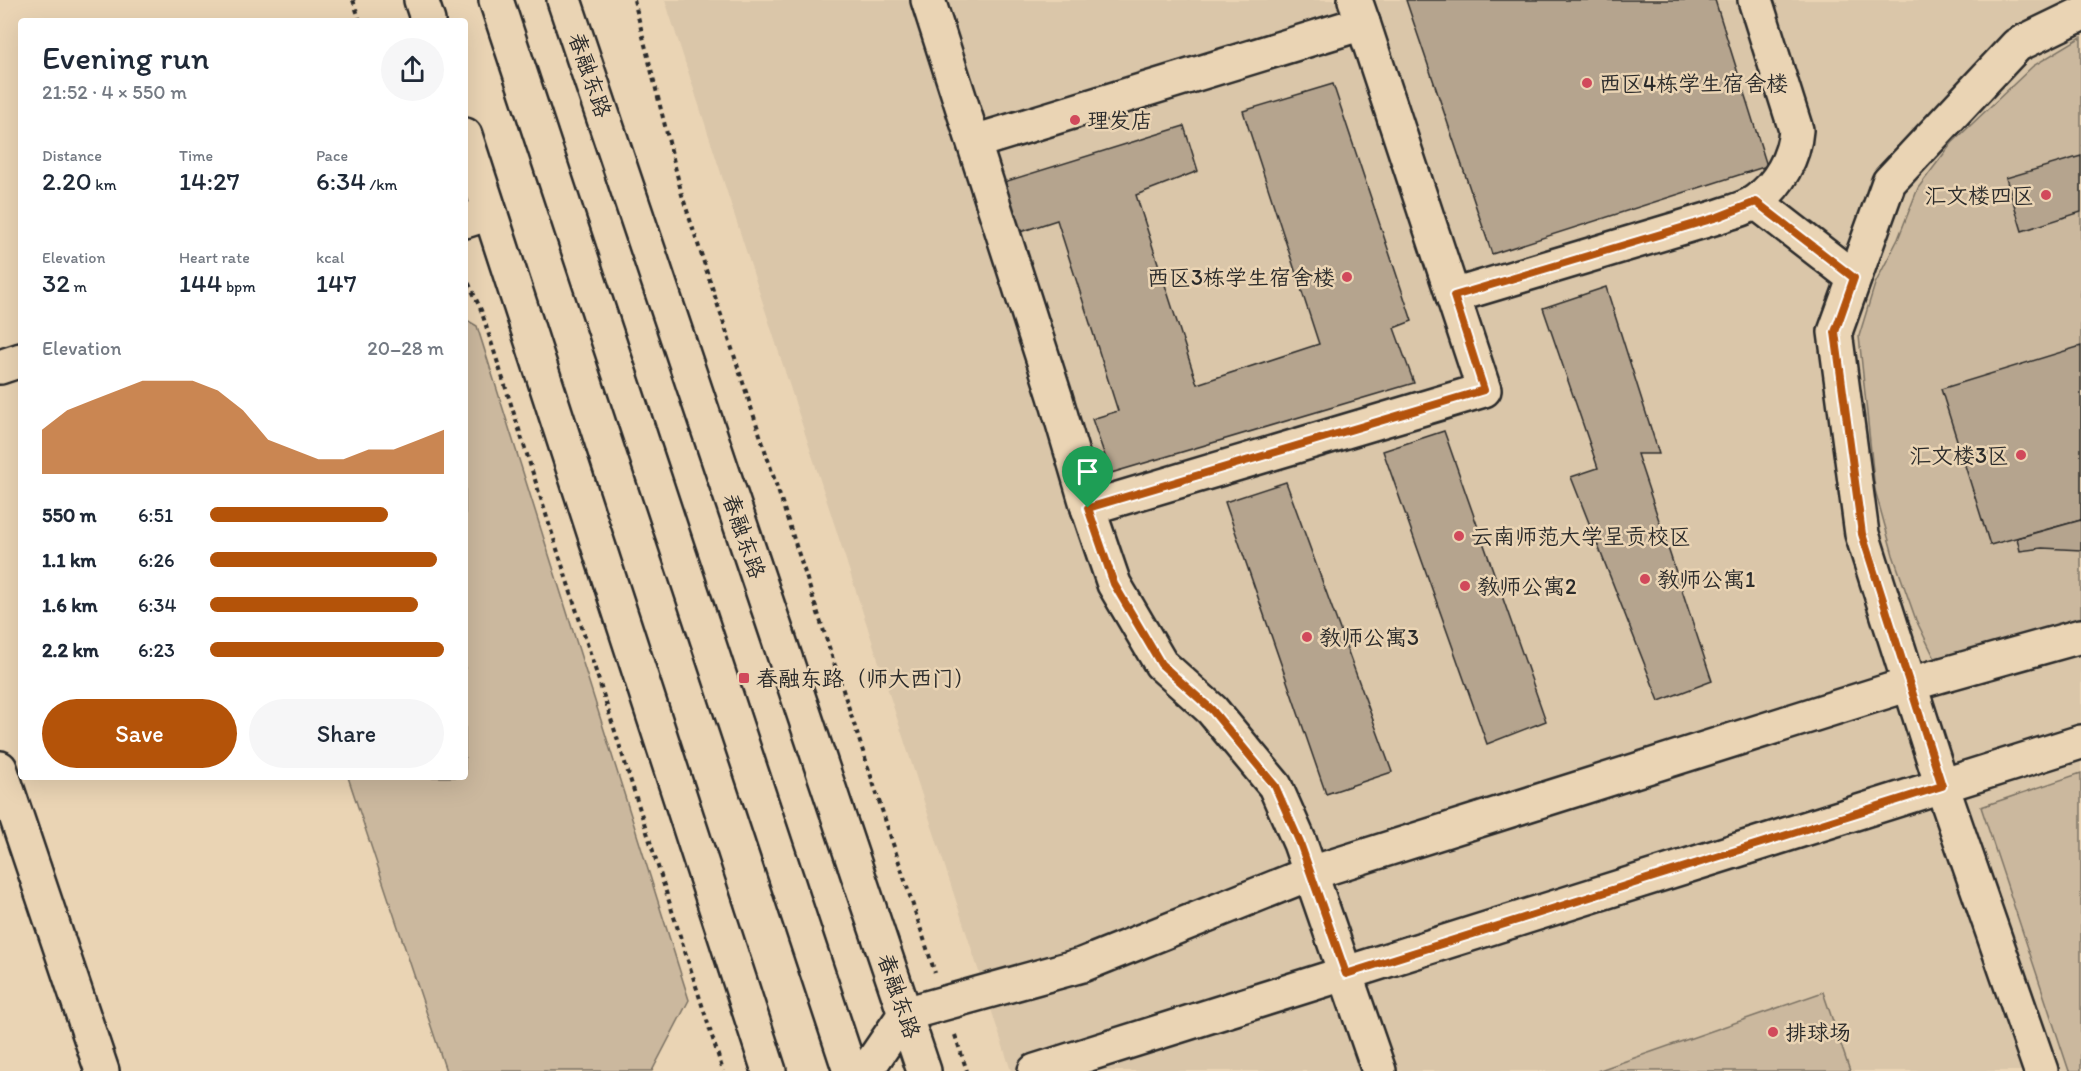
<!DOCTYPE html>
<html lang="en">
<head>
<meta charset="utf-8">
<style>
	body { margin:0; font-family:Itim,"LXGW WenKai TC",sans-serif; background:#f6f6f7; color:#1f2937; height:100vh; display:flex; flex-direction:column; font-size:22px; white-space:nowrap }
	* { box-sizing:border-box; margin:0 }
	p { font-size:20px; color:#747a83 }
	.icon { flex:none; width:33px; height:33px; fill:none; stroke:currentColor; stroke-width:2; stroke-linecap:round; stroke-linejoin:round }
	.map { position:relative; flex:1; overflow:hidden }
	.details { position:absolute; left:18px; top:18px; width:450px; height:762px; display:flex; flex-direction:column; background:#fff; border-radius:6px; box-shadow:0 6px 24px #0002 }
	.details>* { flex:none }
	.pin { position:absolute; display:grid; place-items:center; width:51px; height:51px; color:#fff; margin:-62px -26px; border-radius:50% 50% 50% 0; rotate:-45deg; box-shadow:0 0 6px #0007 }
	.pin .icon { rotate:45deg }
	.round { display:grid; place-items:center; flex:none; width:63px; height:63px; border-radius:32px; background:#f6f6f7 }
	.summary { display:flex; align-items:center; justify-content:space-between; height:102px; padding:0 24px }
	h1 { font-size:33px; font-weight:600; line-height:45px }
	.figures { display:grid; grid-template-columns:repeat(3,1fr); gap:9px; height:102px; padding:6px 24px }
	.figures div { display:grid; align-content:center }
	.figures b { font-size:26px; font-weight:600 }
	.figures small { font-size:16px; font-weight:400 }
	.figures p { font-size:16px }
	.chart { height:168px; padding:12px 24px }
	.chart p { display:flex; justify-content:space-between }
	.chart svg { width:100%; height:108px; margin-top:6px; fill:#b45309; opacity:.7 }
	.button { display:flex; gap:12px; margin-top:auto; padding:12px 24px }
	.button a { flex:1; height:69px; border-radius:36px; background:#b45309; color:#fff; font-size:24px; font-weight:600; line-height:69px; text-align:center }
	.button a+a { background:#f6f6f7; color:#1f2937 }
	ul { padding:0 24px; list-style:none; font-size:20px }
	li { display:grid; grid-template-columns:96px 72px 1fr; align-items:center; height:45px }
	li i { height:15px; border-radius:8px; background:#b45309 }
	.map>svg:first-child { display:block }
	.built { fill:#dac6a9 }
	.green { fill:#cbb89e; stroke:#7b7264; stroke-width:1.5 }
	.building { fill:#b5a48e; stroke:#2b2b2b; stroke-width:1.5 }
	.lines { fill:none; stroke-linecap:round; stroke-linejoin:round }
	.minor-casing { stroke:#2b2b2b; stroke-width:38 }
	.major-casing { stroke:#2b2b2b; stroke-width:38 }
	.path { stroke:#2b2b2b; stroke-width:4; stroke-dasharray:4.5 4.5; stroke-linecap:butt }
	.minor { stroke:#ead4b4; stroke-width:33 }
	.major { stroke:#ead4b4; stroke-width:33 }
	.route-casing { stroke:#fff; stroke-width:12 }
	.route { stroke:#b45309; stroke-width:8 }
	.poi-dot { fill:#d1495b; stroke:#ead4b4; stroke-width:2 }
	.labels { text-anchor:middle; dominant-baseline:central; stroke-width:5; stroke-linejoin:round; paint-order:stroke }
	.street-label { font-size:22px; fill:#2b2b2b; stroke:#ead4b4 }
	.poi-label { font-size:22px; fill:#2b2b2b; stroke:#ead4b4; text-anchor:start }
</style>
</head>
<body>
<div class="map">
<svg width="2081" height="1071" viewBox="0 0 2081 1071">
	<rect width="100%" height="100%" fill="#ead4b4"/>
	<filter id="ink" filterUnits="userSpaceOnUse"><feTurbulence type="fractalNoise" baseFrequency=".0167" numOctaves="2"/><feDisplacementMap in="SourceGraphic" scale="12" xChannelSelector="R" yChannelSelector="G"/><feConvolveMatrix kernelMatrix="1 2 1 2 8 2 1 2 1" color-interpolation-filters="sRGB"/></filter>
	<g filter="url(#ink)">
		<polygon class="built" points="665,0 2081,0 2081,1071 1011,1071"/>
		<g class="green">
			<polygon points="2081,37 2081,638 1946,681 1916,620 1893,555 1875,490 1859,336 1875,284 1898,239 1918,188 1952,143 2033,66"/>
			<polygon points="465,319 477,326 689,1000 652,1071 446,1071 348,777 465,777"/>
			<polygon points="2081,773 2081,1071 2069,1071 1981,807"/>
			<polygon points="1823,992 1850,1071 1597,1071"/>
		</g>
		<g class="building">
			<polygon points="1406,0 1715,0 1767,166 1492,254"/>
			<polygon points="1333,84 1412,321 1394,328 1414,383 1111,473 1092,419 1118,411 1057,220 1017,233 1001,183 1184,126 1198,171 1136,195 1197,384 1319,344 1243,111"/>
			<polygon points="2081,156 2081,212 2022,231 2006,178"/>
			<polygon points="1606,287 1659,454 1637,454 1712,681 1659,701 1571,477 1598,468 1543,308"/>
			<polygon points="2081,346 2081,520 1990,545 1941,389"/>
			<polygon points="1444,431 1546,721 1487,744 1383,451"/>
			<polygon points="1286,482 1392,772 1326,794 1225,502"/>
			<polygon points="2081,520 2081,550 2042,548 2020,551 2017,538"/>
		</g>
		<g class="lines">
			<defs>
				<g id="minor">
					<polyline points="496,0 850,1071"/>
					<polyline points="928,0 1055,396 1088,508 1114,584 1161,664 1212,710 1275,786 1300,843 1379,1071"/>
					<polyline points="974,142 1363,23 1355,0"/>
					<polyline points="1756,202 1854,278"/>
					<polyline points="465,221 490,213"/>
					<path d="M 1453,296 L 1717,217 C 1730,212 1746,209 1756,201 C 1779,185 1794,157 1796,130 L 1755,0"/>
					<polyline points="0,367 21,360"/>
					<polyline points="1088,508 1484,390 1363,23"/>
					<polyline points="0,768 102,1071"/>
					<polyline points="866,1071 905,1014 1082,965 1311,873 1910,684 2081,636"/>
					<polyline points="1035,1071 2081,742"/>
					<polyline points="2041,1071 1942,786 1862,534 1835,332 1889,182 2017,45 2081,14"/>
				</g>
				<g id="major">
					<polyline points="421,0 428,21"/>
					<polyline points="564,0 924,1071"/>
					<polyline points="465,135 769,1071"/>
				</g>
			</defs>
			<use href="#minor" class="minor-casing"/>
			<use href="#major" class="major-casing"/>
			<g class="path">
				<polyline points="353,0 360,21"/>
				<polyline points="634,0 682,195 935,973"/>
				<polyline points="465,275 481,310 723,1071"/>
				<polyline points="955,1035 967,1071"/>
			</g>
			<use href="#minor" class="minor"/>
			<use href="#major" class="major"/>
		</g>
	</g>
	<g class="lines" filter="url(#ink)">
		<defs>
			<polygon id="route" points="1756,202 1854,278 1835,332 1862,534 1942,786 1346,974 1300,843 1275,786 1212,710 1161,664 1114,584 1088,508 1484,390 1454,296 1718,217"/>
		</defs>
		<use href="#route" class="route-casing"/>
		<use href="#route" class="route"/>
	</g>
	<g class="poi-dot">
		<circle cx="1587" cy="83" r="6"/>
		<circle cx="1075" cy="120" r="6"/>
		<circle cx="2046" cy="195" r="6"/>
		<circle cx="1347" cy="277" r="6"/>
		<circle cx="2021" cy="455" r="6"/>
		<circle cx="1459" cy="536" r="6"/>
		<circle cx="1645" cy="579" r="6"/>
		<circle cx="1465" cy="586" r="6"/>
		<circle cx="1307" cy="637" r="6"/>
		<rect x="738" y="672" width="12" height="12" rx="3"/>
		<circle cx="1773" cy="1032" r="6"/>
	</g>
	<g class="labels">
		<g class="street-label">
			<text transform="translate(590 75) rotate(71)">春融东路</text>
			<text transform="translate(744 536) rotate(71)">春融东路</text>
			<text transform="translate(899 996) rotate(71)">春融东路</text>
		</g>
		<g class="poi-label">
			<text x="1599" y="83">西区4栋学生宿舍楼</text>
			<text x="1087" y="120">理发店</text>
			<text x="2034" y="195" text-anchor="end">汇文楼四区</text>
			<text x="1335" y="277" text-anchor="end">西区3栋学生宿舍楼</text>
			<text x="2009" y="455" text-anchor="end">汇文楼3区</text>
			<text x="1471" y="536">云南师范大学呈贡校区</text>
			<text x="1657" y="579">教师公寓1</text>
			<text x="1477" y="586">教师公寓2</text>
			<text x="1319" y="637">教师公寓3</text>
			<text x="756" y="678">春融东路（师大西门）</text>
			<text x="1785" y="1032">排球场</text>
		</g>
	</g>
</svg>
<div class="pin" style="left:1088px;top:508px;background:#1e9e55"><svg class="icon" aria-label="arrive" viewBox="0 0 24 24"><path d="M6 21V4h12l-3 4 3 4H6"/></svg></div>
<section class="details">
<div class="summary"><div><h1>Evening run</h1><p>21:52 · 4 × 550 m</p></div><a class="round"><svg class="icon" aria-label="share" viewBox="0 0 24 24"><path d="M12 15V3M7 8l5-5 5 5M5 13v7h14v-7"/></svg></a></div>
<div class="figures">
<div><p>Distance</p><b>2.20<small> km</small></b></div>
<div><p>Time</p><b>14:27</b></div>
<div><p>Pace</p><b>6:34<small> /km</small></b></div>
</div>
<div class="figures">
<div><p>Elevation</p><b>32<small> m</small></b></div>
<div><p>Heart rate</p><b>144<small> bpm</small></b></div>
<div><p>kcal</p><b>147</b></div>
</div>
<div class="chart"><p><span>Elevation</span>20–28 m</p>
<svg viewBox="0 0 160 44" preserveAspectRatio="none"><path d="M0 44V26L10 18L20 14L30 10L40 6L50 6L60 6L70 10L80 18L90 30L100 34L110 38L120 38L130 34L140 34L150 30L160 26V44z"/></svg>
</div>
<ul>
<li><b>550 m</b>6:51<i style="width:76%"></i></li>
<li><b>1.1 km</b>6:26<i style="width:97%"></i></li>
<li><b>1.6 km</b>6:34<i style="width:89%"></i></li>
<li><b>2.2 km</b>6:23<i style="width:100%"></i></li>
</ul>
<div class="button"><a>Save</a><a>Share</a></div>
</section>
</div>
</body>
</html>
